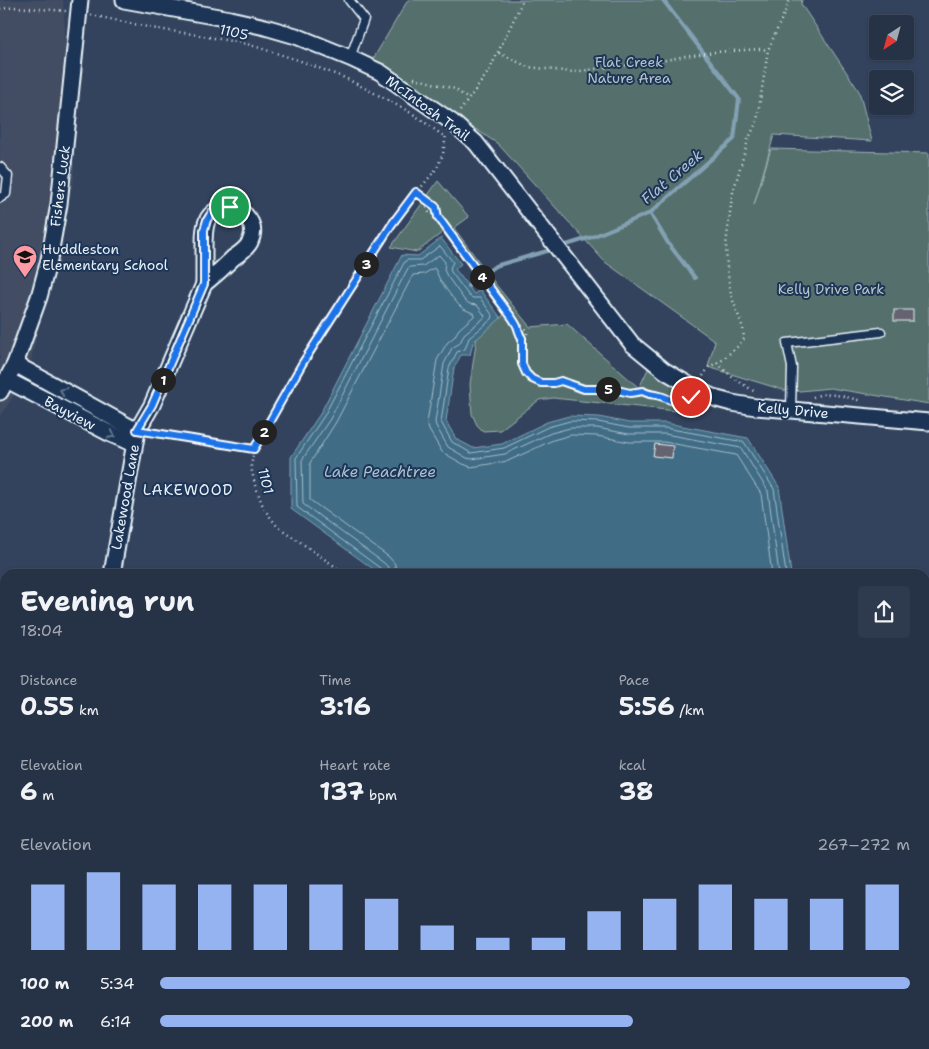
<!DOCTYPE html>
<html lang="en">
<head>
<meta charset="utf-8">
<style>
	body { margin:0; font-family:"Shantell Sans",sans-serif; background:#2e3a4d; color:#f1f3f6; height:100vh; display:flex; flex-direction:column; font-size:19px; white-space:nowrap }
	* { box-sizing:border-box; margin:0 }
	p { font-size:16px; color:#a4aab3 }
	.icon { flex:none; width:28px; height:28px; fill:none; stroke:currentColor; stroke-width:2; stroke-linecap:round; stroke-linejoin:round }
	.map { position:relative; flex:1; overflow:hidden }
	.panel { position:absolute; left:0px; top:569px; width:930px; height:481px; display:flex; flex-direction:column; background:#263246; border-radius:15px 15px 0 0; box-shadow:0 1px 4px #0004,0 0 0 1px #424d5f }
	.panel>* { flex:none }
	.needle { width:32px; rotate:216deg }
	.controls { position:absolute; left:869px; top:15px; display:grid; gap:10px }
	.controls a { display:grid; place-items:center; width:45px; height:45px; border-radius:5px; background:#263246; box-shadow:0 1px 4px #0004,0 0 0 1px #424d5f; font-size:25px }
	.pin { position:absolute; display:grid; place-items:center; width:42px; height:42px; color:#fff; margin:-21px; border:2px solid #fff; border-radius:50%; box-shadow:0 1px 5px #0007 }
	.km { position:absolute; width:25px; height:25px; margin:-12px; border-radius:50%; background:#222; color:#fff; font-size:14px; line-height:25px; text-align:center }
	.round { display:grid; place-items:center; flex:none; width:52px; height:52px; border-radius:5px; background:#2e3a4d }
	.headline { display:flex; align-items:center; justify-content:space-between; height:85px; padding:0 20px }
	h1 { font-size:28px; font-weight:700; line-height:38px }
	.metrics { display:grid; grid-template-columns:repeat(3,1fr); gap:8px; height:85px; padding:5px 20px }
	.metrics div { display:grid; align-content:center }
	.metrics b { font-size:25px; font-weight:700 }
	.metrics small { font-size:14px; font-weight:400 }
	.metrics p { font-size:14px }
	.chart { height:140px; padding:10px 20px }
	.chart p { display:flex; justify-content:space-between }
	.chart svg { width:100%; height:90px; margin-top:5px; stroke:#95b2f1; stroke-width:6 }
	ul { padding:0 20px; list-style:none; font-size:16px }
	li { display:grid; grid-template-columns:80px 60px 1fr; align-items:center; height:38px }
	li i { height:12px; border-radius:6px; background:#95b2f1 }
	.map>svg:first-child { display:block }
	.built { fill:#424d63 }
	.green { fill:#556f6c; stroke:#9eb0b2 }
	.water { fill:#406c85; stroke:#83a1b3 }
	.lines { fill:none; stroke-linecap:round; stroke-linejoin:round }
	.shore { stroke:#a5bcca; stroke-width:1 }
	.stream { stroke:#83a1b3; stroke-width:4 }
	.building { fill:#65646f; stroke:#e8f1f8 }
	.lane-casing { stroke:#e8f1f8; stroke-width:11 }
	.street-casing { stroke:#e8f1f8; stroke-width:19 }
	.path { stroke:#e8f1f8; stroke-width:2.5; stroke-dasharray:1 4; stroke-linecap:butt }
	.lane { stroke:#1d3557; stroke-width:8 }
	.street { stroke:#1d3557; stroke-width:15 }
	.oneway { stroke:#64778f }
	.route-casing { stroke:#fff; stroke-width:10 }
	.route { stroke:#1a73e8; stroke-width:6 }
	.labels { text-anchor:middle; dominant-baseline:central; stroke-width:4; stroke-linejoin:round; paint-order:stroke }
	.street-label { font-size:14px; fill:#e8f1f8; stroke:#1d3557 }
	.park-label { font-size:14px; fill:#b5c4c7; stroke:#1d3557 }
	.poi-label { font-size:14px; fill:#e8f1f8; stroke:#1d3557; text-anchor:start }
	.water-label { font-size:15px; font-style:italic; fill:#adc2d0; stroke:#1d3557 }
	.neighbourhood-label { font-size:15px; letter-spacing:1px; fill:#e8f1f8; stroke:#1d3557 }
</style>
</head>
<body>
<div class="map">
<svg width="929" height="1049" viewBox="0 0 929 1049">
	<rect width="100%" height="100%" fill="#33435e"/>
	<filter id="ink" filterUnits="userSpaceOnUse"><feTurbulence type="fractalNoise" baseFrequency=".02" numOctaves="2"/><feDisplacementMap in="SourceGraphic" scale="10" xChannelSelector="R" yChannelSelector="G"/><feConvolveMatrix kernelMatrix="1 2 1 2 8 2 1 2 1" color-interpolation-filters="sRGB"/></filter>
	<g filter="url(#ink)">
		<polygon class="built" points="0,0 63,0 74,179 27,376 0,416"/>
		<g class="green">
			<polygon points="408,0 802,0 801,4 859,91 872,141 774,135 754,205 771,149 929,153 929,404 830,388 790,392 708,367 715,341 605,262 498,144 474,128 470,128 373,59"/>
			<polygon points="438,181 469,217 454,228 497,286 530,327 567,324 639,388 648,369 694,396 686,412 553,398 539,400 500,430 483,431 477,425 472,414 470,384 477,336 504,315 443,232 417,252 391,247"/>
		</g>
		<g class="water">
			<polygon points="441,238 461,264 455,269 474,294 480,290 501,318 473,342 470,355 461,355 454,368 446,421 456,439 473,448 502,444 547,422 569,416 599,417 629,423 666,423 748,438 779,487 791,574 380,574 291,509 291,457 320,414 402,255 418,256"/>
			<polygon points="421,1045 708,1045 710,1049 419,1049"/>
		</g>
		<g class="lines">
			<g class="shore">
				<polyline points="383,574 382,571 380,568 297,507 296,458 324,416 405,261 407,260 420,260 440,246 453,262 450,268 451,272 469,296 473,298 480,298 493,316 492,319 469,338 465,349 457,352 449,368 441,422 452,442 471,453 504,448 548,427 570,421 598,422 629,428 665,428 744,442 774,489 786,574"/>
				<polyline points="389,574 388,567 384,563 303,504 302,460 330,419 408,268 410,267 423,266 439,255 445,262 444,270 447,276 465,301 470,304 477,305 485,316 484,318 464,334 460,343 452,348 444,364 435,422 436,426 448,447 467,458 472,459 505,454 551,433 570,428 597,428 629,434 665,434 741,448 768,491 779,574"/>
				<path d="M 396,574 L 395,564 L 389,557 L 310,500 L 310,463 L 336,422 L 413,275 L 424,274 L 434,268 C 437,271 437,274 439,278 C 443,285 455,302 461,307 C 465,311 471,311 474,314 L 474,316 L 459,329 L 454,337 L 447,343 L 437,360 L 427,423 L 429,430 L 442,452 L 463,464 L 471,467 L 508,461 L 553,440 L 571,435 L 597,436 L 629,442 L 664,442 L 736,455 L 761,494 L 772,574"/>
			</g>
			<g class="stream">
				<polyline points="650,213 668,243 695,278"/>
				<polyline points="560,247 592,237 650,213 734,139 739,99 663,0"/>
				<polyline points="468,286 495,266 554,249"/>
				<polyline points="925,620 929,620"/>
			</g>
		</g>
		<g class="building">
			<rect x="894" y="310" width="19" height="11"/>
			<polygon points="655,444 673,446 672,458 653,456"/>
		</g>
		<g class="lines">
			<defs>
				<g id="lane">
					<polyline points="349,0 364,19 350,58"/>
					<polyline points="0,167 8,176 6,194 0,198"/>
					<polyline points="791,410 792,367 787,343 881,332"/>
				</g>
				<g id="street">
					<polyline points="124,0 230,19 265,27 296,36 350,58 380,72 452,122 476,143 632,344 665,371 696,389 717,399 732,403 756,407 929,422"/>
					<path d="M 230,207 C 246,211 258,225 250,242 C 247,248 239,254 233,258 C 224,267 214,276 204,284 C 204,272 204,260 204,248 C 204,226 204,210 230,207 Z"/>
					<polyline points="15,364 137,431"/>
					<polyline points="7,380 111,434 134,444"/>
					<polyline points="0,392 15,364 39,297 49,260 59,204 80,0"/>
					<polyline points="112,574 137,431 152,405 204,284"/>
					<polyline points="925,898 929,890"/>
					<polyline points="0,991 5,995"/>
					<polyline points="81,1045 92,1049"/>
					<polyline points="173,1049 186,1045"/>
					<polyline points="906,1049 906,1045"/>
				</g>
			</defs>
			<use href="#lane" class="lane-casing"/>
			<use href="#street" class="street-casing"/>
			<g class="path">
				<polyline points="0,9 16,7 66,11"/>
				<polyline points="91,15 157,29 192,34 247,44 298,60 345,78 382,97 413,114 445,137"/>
				<polyline points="499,53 528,67 573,72 610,67 651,63 685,56 715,52 760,49 768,50"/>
				<polyline points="414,78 455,89 468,99"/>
				<polyline points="460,111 489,71 523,0"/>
				<path d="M 417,192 L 428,202 L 427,207 L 429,212 L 438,217 L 507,311 C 511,316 514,320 517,326 C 519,331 519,334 522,338 L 522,364 L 526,373 L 532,379 L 541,383 L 554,383 L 561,381 L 584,389 L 613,389 L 630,393 L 643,391 L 647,394 L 659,395 L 680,404 L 685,404 L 689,399"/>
				<polyline points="428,202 436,207 438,217"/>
				<polyline points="514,319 527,330 527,336 523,341"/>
				<polyline points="717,363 732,377 755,392"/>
				<polyline points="703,376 709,367 722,360 737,347 744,339 743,328 731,295 727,269 726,245 732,196 748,140 757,121 768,50 790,0"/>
				<path d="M 813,397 C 828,391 847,397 862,401"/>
				<polyline points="152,433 254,449"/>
				<polyline points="346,574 277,526 264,509 255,485 251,467 254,449 302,364 392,223 437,168 443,154 446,135"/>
				<polyline points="925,873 929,867"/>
				<polyline points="0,886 5,881"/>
			</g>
			<use href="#lane" class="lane"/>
			<use href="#street" class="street"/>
		</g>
		<defs><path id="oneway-chevron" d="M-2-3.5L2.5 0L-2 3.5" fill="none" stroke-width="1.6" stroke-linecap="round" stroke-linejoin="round" transform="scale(1.25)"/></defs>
		<g class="oneway">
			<use href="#oneway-chevron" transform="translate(63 391) rotate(-152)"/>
			<use href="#oneway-chevron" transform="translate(112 435) rotate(24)"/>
		</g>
	</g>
	<g class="lines" filter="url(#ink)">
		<defs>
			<path id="route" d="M 230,207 L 221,208 L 212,212 L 207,220 L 204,230 L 204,284 L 152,405 L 137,430 L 254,449 L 302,364 L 392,224 L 416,192 L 436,207 L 438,217 L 507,311 C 511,316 514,320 517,326 C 519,331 519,334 522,338 L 522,364 L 526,373 L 532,379 L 541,383 L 554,383 L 561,381 L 584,389 L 613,389 L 630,393 L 643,391 C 648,395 654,394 660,396 C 668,398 676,404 685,404 L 691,397"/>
		</defs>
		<use href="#route" class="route-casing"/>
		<use href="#route" class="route"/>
	</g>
	<defs>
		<symbol id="school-pin" viewBox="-11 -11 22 30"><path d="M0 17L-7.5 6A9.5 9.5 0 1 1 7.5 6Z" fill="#ff9aa2" stroke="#1d3557"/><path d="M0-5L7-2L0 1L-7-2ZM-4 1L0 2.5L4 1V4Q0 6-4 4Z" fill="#111"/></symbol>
	</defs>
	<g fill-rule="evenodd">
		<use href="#school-pin" x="11" y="243" width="28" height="38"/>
	</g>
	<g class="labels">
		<g class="street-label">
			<text transform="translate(234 32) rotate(12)">1105</text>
			<text transform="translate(428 108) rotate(36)">McIntosh Trail</text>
			<text transform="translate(60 186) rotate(-83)">Fishers Luck</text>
			<text transform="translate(793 410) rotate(5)">Kelly Drive</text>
			<text transform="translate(70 413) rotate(28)">Bayview</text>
			<text transform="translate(266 481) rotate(76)">1101</text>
			<text transform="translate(125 497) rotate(-80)">Lakewood Lane</text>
		</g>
		<g class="park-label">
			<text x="629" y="62">Flat Creek<tspan x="629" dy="16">Nature Area</tspan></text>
			<text x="831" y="289">Kelly Drive Park</text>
		</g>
		<g class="poi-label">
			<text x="42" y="249">Huddleston<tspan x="42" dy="16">Elementary School</tspan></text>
		</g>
		<g class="water-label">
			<text transform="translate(672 177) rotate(-40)">Flat Creek</text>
			<text x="380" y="472">Lake Peachtree</text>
		</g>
		<g class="neighbourhood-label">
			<text x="188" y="490">LAKEWOOD</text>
		</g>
	</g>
</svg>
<div class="controls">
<a><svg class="needle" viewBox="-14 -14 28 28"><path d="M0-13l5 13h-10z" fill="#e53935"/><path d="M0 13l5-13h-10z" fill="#a4aab3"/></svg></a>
<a><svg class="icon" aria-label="layers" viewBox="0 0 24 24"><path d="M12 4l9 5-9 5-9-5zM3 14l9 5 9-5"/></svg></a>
</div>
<div class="pin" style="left:230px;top:207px;background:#1e9e55"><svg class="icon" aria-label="arrive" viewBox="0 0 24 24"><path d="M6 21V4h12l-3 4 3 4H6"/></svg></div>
<div class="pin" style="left:691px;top:397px;background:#d93025"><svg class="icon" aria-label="check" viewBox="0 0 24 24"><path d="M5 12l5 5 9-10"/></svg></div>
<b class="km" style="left:163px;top:380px">1</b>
<b class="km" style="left:264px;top:432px">2</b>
<b class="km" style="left:366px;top:264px">3</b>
<b class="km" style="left:482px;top:277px">4</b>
<b class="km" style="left:608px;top:389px">5</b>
<section class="panel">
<div class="headline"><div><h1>Evening run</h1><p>18:04</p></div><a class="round"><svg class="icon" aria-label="share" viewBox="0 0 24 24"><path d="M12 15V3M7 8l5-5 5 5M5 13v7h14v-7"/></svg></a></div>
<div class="metrics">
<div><p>Distance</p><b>0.55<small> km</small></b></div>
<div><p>Time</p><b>3:16</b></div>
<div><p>Pace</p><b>5:56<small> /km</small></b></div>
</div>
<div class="metrics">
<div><p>Elevation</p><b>6<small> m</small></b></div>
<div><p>Heart rate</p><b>137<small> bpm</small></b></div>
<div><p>kcal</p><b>38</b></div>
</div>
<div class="chart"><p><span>Elevation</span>267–272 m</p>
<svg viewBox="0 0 160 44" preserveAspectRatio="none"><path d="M5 44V12M15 44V6M25 44V12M35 44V12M45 44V12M55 44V12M65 44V19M75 44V32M85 44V38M95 44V38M105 44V25M115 44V19M125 44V12M135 44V19M145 44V19M155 44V12"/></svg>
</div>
<ul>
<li><b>100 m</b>5:34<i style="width:100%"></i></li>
<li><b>200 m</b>6:14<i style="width:63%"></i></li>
</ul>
</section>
</div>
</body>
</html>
